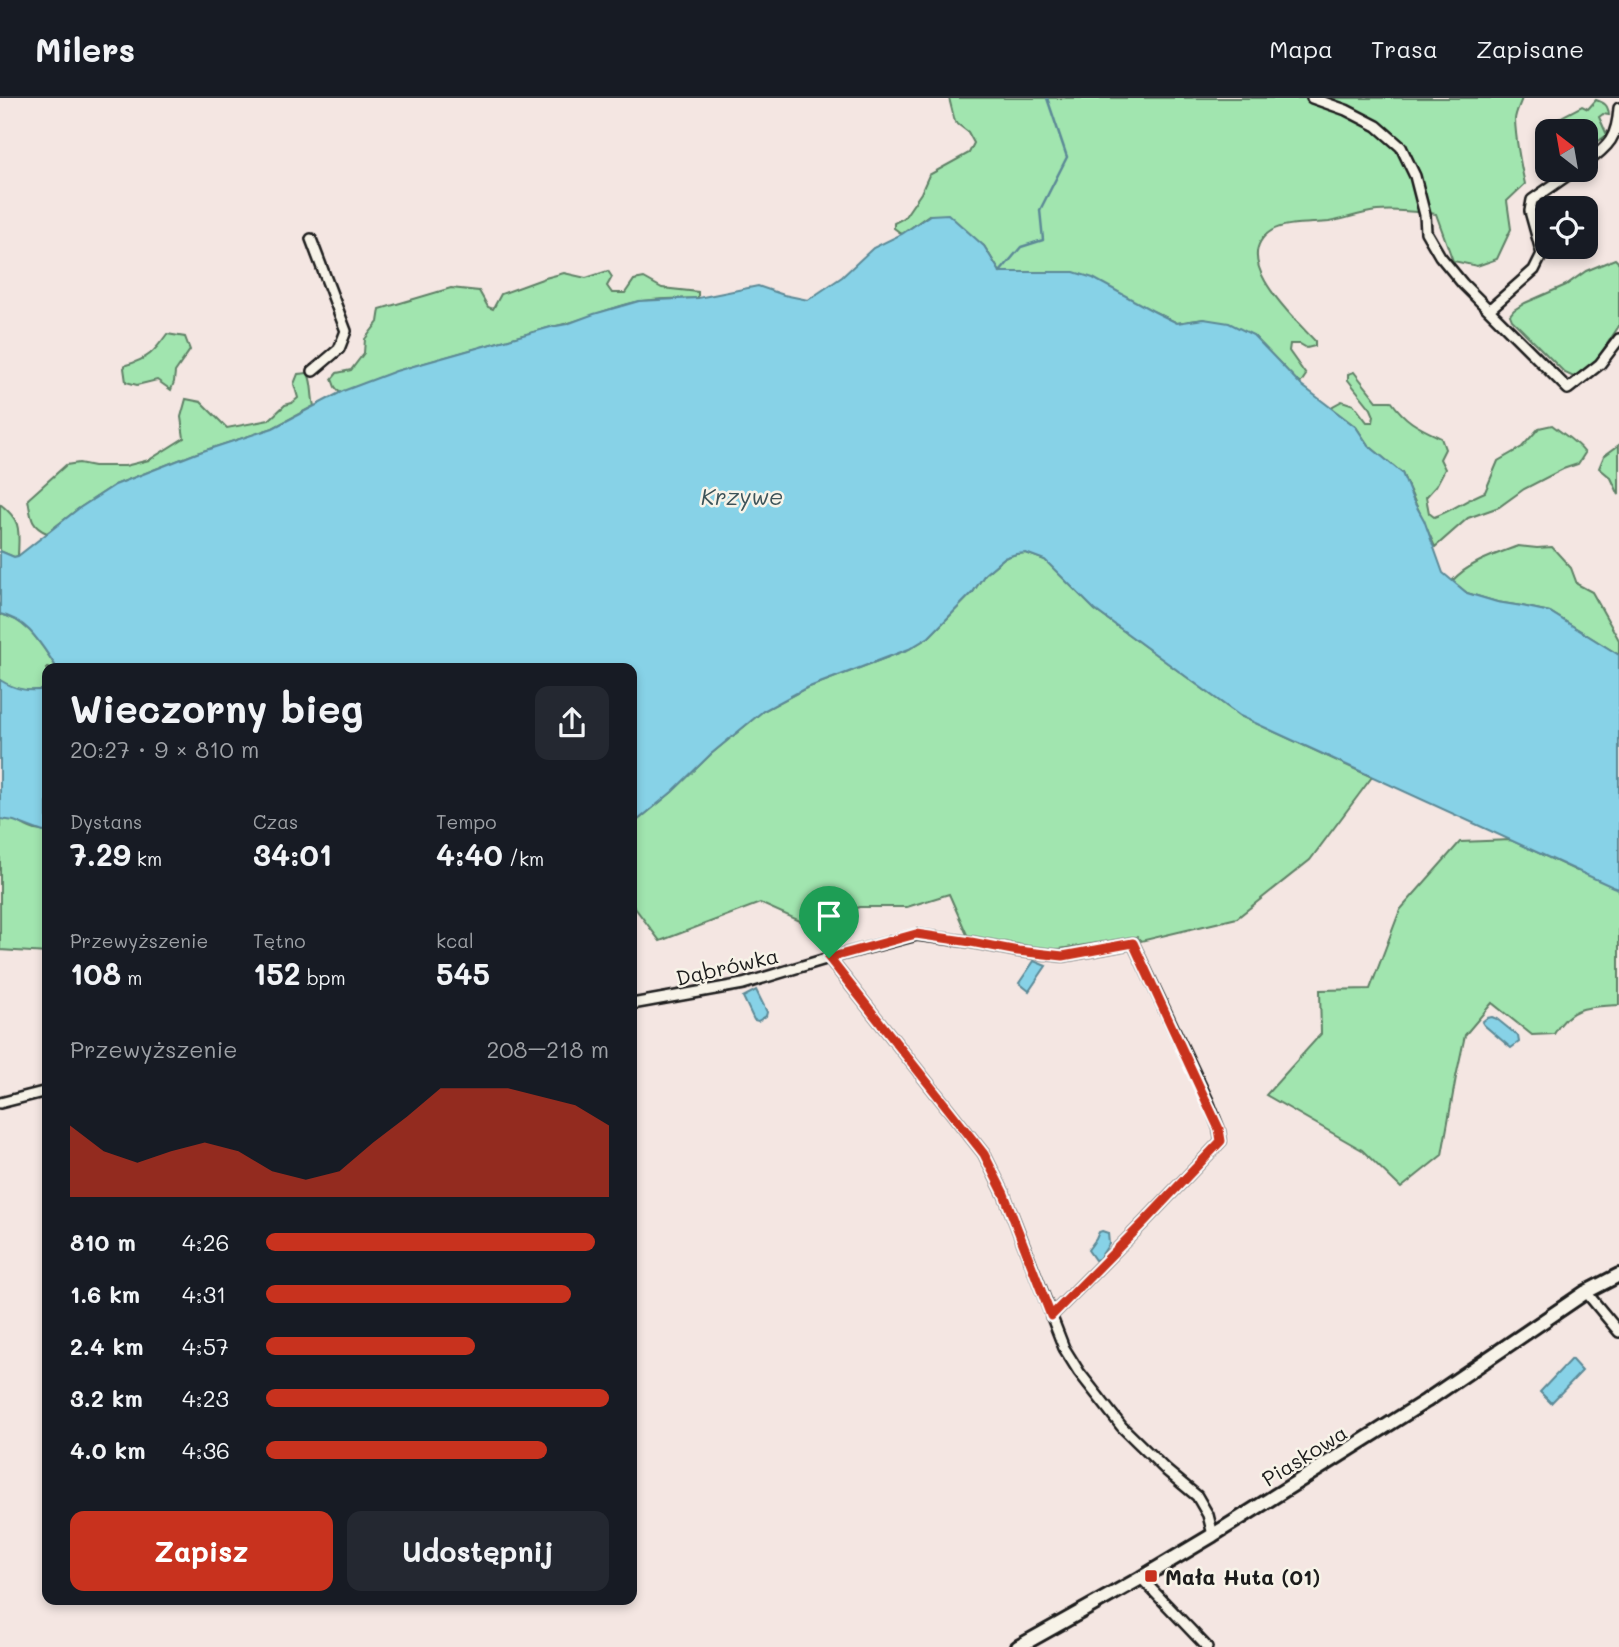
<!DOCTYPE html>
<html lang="pl">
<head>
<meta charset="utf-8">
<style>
	body { margin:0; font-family:Mali,sans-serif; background:#242831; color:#f1f3f6; height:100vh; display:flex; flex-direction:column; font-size:26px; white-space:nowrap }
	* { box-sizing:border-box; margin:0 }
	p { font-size:23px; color:#9ea1a6 }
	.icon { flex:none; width:38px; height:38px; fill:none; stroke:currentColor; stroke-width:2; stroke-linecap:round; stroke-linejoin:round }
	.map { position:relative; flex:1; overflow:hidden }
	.panel { position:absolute; left:42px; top:565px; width:595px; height:942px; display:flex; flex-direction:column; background:#171b24; border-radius:14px; box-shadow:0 4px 10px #0003 }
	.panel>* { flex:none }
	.needle { width:46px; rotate:329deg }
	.buttons { position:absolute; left:1535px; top:21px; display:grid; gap:14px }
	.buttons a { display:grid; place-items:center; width:63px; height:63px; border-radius:14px; background:#171b24; box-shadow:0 4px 10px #0003; font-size:35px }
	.pin { position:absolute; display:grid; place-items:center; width:60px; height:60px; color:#fff; margin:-72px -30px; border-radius:50% 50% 50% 0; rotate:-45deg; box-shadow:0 0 7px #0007 }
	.pin .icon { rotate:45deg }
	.round { display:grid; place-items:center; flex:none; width:74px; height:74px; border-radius:14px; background:#242831 }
	.head { display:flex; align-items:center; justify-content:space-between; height:119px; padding:0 28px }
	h1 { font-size:38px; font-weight:800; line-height:52px }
	.stats { display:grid; grid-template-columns:repeat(3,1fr); gap:10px; height:119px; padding:7px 28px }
	.stats div { display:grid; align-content:center }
	.stats b { font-size:30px; font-weight:800 }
	.stats small { font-size:19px; font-weight:400 }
	.stats p { font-size:19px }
	.chart { height:196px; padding:14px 28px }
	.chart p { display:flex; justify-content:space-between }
	.chart svg { width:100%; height:126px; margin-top:7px; fill:#c8321e; opacity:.7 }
	.action { display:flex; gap:14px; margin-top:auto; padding:14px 28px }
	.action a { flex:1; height:80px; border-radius:14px; background:#c8321e; color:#fff; font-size:28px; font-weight:800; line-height:80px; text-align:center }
	.action a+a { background:#242831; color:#f1f3f6 }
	ul { padding:0 28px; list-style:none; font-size:23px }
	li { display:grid; grid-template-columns:112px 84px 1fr; align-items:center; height:52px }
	li i { height:18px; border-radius:9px; background:#c8321e }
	header { display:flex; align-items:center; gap:42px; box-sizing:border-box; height:98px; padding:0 35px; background:#171b24; border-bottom:2px solid #363941 }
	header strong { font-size:33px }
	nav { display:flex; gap:38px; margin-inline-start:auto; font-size:24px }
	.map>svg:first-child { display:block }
	.green { fill:#a1e5af; stroke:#5e8066; stroke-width:2 }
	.water { fill:#87d2e7; stroke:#5c8996; stroke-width:2 }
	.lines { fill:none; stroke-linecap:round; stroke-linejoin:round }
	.stream { stroke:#5c8996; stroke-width:2.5 }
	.street-casing { stroke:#1c1c1c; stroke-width:14 }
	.secondary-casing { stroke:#1c1c1c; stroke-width:18 }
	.street { stroke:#f7f3e8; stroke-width:9 }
	.secondary { stroke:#f7f3e8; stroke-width:12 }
	.route-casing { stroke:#fff; stroke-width:14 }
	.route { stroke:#c8321e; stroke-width:9 }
	.poi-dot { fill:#c8321e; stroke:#f7f3e8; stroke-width:2.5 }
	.labels { text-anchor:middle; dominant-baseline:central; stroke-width:5; stroke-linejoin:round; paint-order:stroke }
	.street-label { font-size:21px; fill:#1c1c1c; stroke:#f7f3e8 }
	.poi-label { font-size:21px; font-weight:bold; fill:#1c1c1c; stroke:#f7f3e8; text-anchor:start }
	.water-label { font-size:23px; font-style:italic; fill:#3c5359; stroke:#f7f3e8 }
</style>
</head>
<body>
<header>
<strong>Milers</strong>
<nav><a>Mapa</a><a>Trasa</a><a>Zapisane</a></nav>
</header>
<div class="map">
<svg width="1619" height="1549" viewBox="0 0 1619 1549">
	<rect width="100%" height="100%" fill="#f4e6e2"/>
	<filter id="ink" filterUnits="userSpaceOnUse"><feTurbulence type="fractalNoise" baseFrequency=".0143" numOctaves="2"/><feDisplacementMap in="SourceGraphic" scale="14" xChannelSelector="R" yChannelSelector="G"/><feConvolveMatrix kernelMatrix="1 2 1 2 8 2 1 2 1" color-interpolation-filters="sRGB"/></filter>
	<g filter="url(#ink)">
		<g class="green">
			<path d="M 949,0 L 1522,0 C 1520,7 1515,15 1515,22 C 1516,44 1520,64 1525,86 L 1507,103 L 1511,131 L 1497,161 L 1477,168 L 1453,163 L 1436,116 C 1417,114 1397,111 1377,113 C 1361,115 1345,121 1329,124 C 1314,126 1284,124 1271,133 C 1228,161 1295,221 1315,243 L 1315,248 L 1307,250 L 1300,246 L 1290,246 L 1289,253 L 1306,277 L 1300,286 L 1253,237 L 1204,221 L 1177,225 L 1155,214 L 1027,174 L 1000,174 L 984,148 L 929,117 L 902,136 L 894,130 L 894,125 L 904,120 L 921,95 L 929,77 L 969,55 L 974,45 L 968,34 L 955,24 Z"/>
			<path d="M 1596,2 C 1605,5 1608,7 1609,17 L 1603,16 L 1599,19 L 1607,37 C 1598,44 1591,46 1586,56 L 1586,33 L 1547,33 L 1547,52 L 1545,53 L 1537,45 L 1537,34 L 1544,28 L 1582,8 L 1588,11 Z"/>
			<polygon points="1615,161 1619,165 1619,228 1597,261 1576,280 1565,275 1512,222 1510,217 1514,212 1525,205 1566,187 1586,173"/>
			<path d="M 608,173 L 612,179 L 607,188 L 612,195 L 625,195 L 634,182 L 644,180 L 662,190 L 698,194 L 698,200 C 678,201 656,200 637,204 C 607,210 580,224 551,229 L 397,273 L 340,295 L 335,289 L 332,281 L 337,275 L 351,272 L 364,255 L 365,241 L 378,224 L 380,211 L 451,190 L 479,193 L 488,209 L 493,211 L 501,196 L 545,180 L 564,175 L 586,180 Z"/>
			<path d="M 167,236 L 185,239 L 190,252 L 175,274 L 174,284 L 171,292 L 157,282 L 137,287 L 126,284 L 124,270 L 126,267 C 148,261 154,254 167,236 Z"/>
			<path d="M 1354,274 L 1377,303 L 1391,303 C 1406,324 1418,329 1441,340 L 1445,351 L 1440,361 L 1445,371 L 1436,388 L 1426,399 L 1429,415 L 1434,419 C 1452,413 1467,401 1485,394 L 1498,363 L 1522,349 L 1539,330 L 1552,327 C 1563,336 1577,344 1585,355 L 1578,366 L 1563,371 L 1524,391 L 1499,409 L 1468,420 L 1435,449 L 1402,375 L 1368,347 L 1356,329 L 1332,311 L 1333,308 L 1342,303 L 1354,307 L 1367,324 L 1373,324 L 1374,318 L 1371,311 L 1348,282 L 1348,276 Z"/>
			<path d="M 308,275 C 313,286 311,296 314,308 L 273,330 L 197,355 L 115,387 L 78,411 L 47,435 C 30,428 31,418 28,401 L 66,367 L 79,365 L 94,368 L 125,368 L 149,362 L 184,340 L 181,319 L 186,301 L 201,304 L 227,330 L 269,322 L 285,307 L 292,305 L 298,300 L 294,286 L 298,276 Z"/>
			<polygon points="1619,347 1619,397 1611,380 1599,370 1604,358"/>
			<path d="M 0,406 C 22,423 19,432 18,458 L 14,459 L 0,453 Z"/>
			<path d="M 1518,448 L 1537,450 L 1552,449 L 1571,470 L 1577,486 L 1592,494 L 1619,542 L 1619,557 L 1550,514 L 1522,508 L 1497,504 L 1467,495 L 1452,483 C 1470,464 1494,457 1518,448 Z"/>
			<polygon points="1026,455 1045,462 1095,512 1240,618 1372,679 1310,762 1237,820 1141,843 1137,839 1053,852 968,839 949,796 907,809 859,809 811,828 760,805 660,843 632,806 632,727 672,694 711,656 763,613 804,591 909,551 929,539 973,494 985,476 1004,460 1016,456"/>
			<path d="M 0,516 C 28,522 40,545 55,567 L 55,570 L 47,570 L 47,591 C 32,594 18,593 4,585 L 0,587 Z"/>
			<path d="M 0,710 C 14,720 29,735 47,733 L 47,855 L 0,852 Z"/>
			<path d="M 1511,742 L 1577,773 L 1619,774 L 1619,907 C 1589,909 1570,907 1554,936 L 1532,937 L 1492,905 L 1465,937 L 1456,979 L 1442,1057 L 1401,1090 L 1362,1052 L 1266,997 L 1321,936 L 1320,892 L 1370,891 L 1400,812 L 1460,744 Z"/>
		</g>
		<g class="water">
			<path d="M 948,116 L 984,148 L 1000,174 L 1074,174 L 1093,180 L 1155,214 L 1177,225 L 1204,221 L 1229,225 L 1253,237 L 1300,286 L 1356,329 L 1368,347 L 1402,375 L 1413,402 L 1424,422 L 1443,475 L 1467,495 L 1497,504 L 1522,508 L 1550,514 L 1619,557 L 1619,791 L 1613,789 L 1240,618 L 1095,512 L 1045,462 L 1026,455 L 1016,456 L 1004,460 L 985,476 L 973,494 L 929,539 L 909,551 L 804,591 L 763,613 L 711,656 L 672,694 L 632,727 L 632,570 L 55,570 L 55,567 C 40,545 28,522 0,516 L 0,453 L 14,459 L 18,458 L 78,411 L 115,387 L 197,355 L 273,330 L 343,293 L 396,273 L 551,229 L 567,226 L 594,216 L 639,203 L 698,200 L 758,188 L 784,197 L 808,202 L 842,179 L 873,150 L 902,136 L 930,117 Z"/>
			<path d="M 0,582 C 16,592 29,594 47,591 L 47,733 L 43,734 L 14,723 L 0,721 Z"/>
			<polygon points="1034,863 1046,868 1029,893 1019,885"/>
			<polygon points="756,892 767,914 766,918 758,923 754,922 743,899"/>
			<polygon points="1492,919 1497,921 1518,938 1519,944 1511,950 1484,927 1482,924 1487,920"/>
			<polygon points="1102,1133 1108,1135 1109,1146 1099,1161 1095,1162 1088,1152 1096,1141 1099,1134"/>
			<polygon points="1571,1261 1582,1273 1551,1305 1540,1294"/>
		</g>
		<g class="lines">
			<polyline class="stream" points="1000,174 1021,149 1043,142 1040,112 1067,59 1047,0"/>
			<defs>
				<g id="street">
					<polyline points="1312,0 1346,12 1377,28 1401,49 1415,78 1425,117 1426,134 1440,158 1463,186 1568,291 1600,266 1619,241"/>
					<path d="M 1586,65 C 1609,47 1617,41 1619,10"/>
					<polyline points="311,141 346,233 339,251 313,273"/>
					<polyline points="1490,211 1534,172 1542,156 1530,113 1532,102 1575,72"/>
					<polyline points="829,860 984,1056 1004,1096 1064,1250 1079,1274 1122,1329 1167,1373 1197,1398 1208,1417 1213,1437"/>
					<polyline points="632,906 743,886 829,860 917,837 971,844 1018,853 1063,858 1133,845 1208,1003 1219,1031 1221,1043 1144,1124 1051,1218"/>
					<polyline points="0,1005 47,993"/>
					<polyline points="1586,1194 1619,1234"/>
					<polyline points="1141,1480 1207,1549"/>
				</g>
				<polyline id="secondary" points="1018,1549 1141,1480 1213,1437 1426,1303 1586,1194 1619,1177"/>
			</defs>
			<use href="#street" class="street-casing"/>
			<use href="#secondary" class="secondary-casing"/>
			<use href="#street" class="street"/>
			<use href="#secondary" class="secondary"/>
		</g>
	</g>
	<g class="lines" filter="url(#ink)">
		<defs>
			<polygon id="route" points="916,836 971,844 1018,853 1063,858 1133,845 1219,1031 1221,1043 1144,1124 1051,1218 1004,1096 984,1056 829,860"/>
		</defs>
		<use href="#route" class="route-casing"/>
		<use href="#route" class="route"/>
	</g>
	<rect class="poi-dot" x="1144" y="1471" width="14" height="14" rx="3.5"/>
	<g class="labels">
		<g class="street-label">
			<text transform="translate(727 868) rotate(-13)">Dąbrówka</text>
			<text transform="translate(1304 1357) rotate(-32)">Piaskowa</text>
		</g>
		<g class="poi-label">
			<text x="1165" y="1478">Mała Huta (01)</text>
		</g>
		<g class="water-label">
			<text x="742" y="398">Krzywe</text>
		</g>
	</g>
</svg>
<div class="buttons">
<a><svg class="needle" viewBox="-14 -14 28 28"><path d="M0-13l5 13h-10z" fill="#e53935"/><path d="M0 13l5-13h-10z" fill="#9ea1a6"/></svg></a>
<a><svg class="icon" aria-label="locate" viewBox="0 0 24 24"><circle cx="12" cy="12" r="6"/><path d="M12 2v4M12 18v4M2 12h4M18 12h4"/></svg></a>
</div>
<div class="pin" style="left:829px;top:860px;background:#1e9e55"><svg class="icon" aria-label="arrive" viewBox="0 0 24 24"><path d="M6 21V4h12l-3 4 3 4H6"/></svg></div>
<section class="panel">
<div class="head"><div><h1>Wieczorny bieg</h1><p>20:27 · 9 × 810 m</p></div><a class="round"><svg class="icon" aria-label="share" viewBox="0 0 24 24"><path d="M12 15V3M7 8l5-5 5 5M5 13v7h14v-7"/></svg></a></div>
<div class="stats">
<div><p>Dystans</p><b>7.29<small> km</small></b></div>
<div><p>Czas</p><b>34:01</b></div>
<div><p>Tempo</p><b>4:40<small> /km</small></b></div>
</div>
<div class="stats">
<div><p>Przewyższenie</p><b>108<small> m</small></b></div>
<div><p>Tętno</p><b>152<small> bpm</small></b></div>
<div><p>kcal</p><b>545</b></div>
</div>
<div class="chart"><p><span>Przewyższenie</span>208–218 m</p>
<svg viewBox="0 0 160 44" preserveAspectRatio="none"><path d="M0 44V19L10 28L20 32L30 28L40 25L50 28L60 35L70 38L80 35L90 25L100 16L110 6L120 6L130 6L140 9L150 12L160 19V44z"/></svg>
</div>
<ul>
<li><b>810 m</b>4:26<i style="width:96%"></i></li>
<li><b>1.6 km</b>4:31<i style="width:89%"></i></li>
<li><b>2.4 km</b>4:57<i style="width:61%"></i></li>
<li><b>3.2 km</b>4:23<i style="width:100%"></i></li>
<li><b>4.0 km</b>4:36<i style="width:82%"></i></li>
</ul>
<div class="action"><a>Zapisz</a><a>Udostępnij</a></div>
</section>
</div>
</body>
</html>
